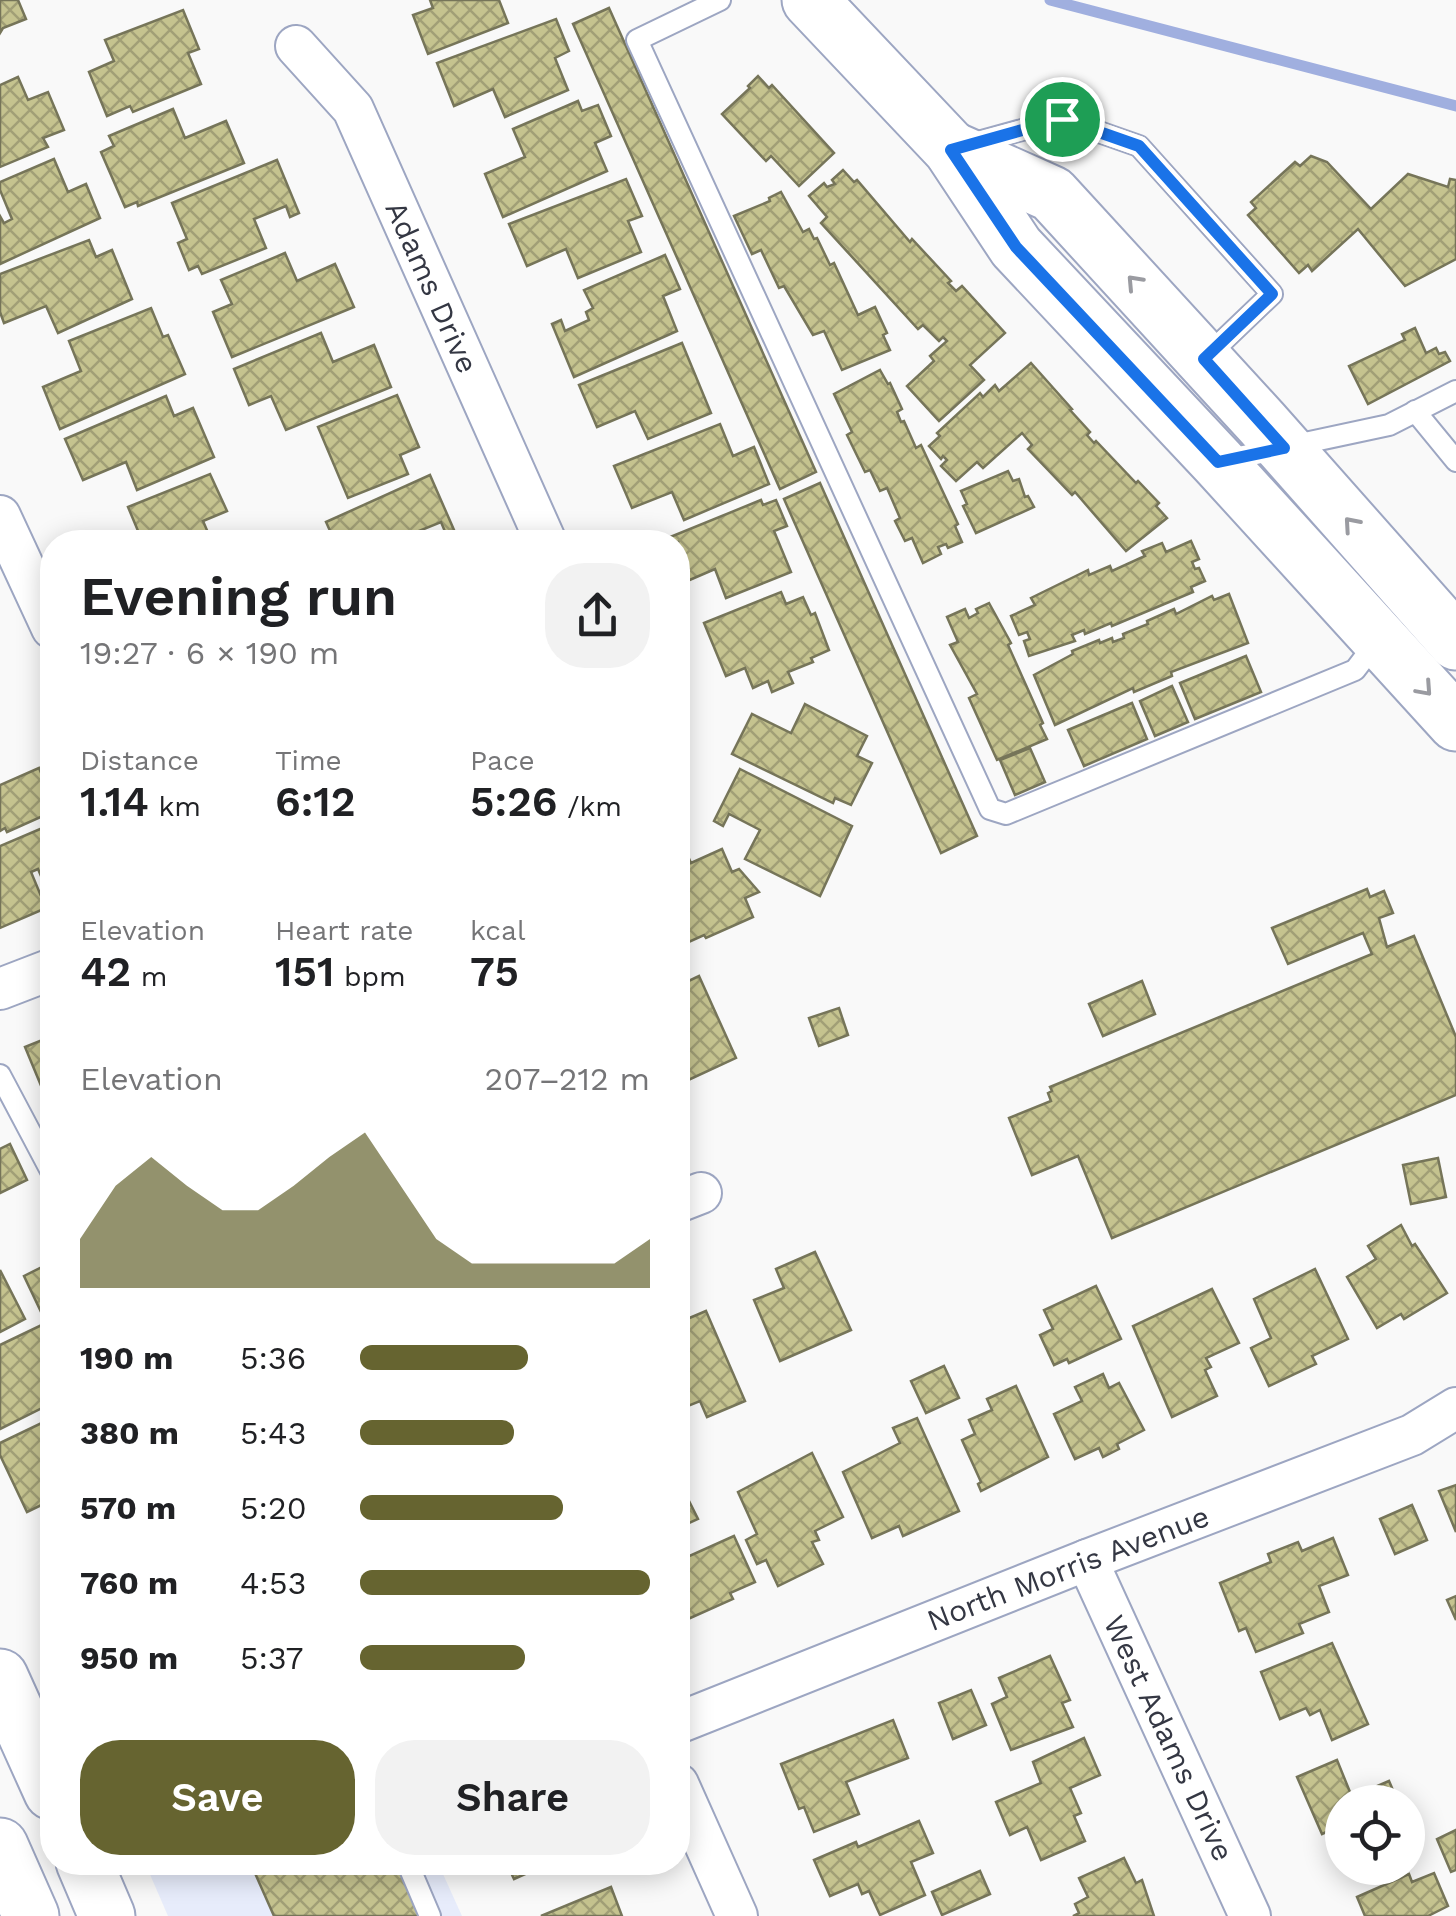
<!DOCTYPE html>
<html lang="en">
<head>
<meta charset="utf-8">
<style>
	body { margin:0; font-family:"Work Sans",sans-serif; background:#f2f2f2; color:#202124; height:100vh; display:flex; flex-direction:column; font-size:38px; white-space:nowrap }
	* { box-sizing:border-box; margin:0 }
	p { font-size:32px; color:#757577 }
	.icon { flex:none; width:55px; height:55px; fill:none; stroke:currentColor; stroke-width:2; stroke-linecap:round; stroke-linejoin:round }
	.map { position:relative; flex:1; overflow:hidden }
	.drawer { position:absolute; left:40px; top:530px; width:650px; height:1345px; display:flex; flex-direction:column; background:#fff; border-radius:40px; box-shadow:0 5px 25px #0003 }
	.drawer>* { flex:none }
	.buttons { position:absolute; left:1325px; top:1785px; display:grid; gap:20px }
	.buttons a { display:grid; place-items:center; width:100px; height:100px; border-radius:50%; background:#fff; box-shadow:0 5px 25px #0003; font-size:50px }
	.pin { position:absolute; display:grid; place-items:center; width:85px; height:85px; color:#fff; margin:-42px; border:5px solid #fff; border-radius:50%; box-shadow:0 2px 10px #0007 }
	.round { display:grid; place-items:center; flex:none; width:105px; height:105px; border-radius:40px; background:#f2f2f2 }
	.headline { display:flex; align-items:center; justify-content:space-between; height:170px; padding:0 40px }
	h1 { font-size:55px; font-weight:600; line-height:75px }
	.metrics { display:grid; grid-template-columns:repeat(3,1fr); gap:15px; height:170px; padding:10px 40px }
	.metrics div { display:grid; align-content:center }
	.metrics b { font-size:42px; font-weight:600 }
	.metrics small { font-size:28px; font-weight:400 }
	.metrics p { font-size:28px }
	.chart { height:280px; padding:20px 40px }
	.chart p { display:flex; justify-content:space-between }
	.chart svg { width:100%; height:180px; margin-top:10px; fill:#666430; opacity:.7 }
	.cta { display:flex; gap:20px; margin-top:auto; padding:20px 40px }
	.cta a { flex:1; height:115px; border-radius:40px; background:#666430; color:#fff; font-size:40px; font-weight:600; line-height:115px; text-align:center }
	.cta a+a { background:#f2f2f2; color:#202124 }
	ul { padding:0 40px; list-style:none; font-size:32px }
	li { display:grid; grid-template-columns:160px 120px 1fr; align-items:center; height:75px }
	li i { height:25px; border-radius:12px; background:#666430 }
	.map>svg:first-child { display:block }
	.built { fill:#e7ecfb }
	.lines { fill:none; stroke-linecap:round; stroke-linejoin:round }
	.stream { stroke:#a0afdf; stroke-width:11 }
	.building { fill:url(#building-cross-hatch); stroke:#767559; stroke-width:2.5 }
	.service-casing { stroke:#9da6c2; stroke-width:24 }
	.minor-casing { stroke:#9da6c2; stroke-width:44 }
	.secondary-casing { stroke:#9da6c2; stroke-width:59 }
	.primary-casing { stroke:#9da6c2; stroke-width:59 }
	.service { stroke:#fff; stroke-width:20 }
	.minor { stroke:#fff; stroke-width:40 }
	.secondary { stroke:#fff; stroke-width:55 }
	.primary { stroke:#fff; stroke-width:55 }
	.oneway { stroke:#9a9ba1 }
	.route-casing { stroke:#fff; stroke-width:20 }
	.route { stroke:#1a73e8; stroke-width:12 }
	.labels { text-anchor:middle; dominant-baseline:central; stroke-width:9; stroke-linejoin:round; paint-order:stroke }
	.street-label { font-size:30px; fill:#343743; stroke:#fff }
</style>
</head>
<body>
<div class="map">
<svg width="1456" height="1916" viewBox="0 0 1456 1916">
	<defs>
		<pattern id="building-cross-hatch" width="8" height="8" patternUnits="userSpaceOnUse" patternTransform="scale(2.5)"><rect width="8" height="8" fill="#c5c38f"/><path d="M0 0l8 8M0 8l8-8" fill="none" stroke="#a19f76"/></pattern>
	</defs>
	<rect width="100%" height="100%" fill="#f9f9f9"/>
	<polygon class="built" points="145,1863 438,1863 462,1916 168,1916"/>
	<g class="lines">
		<polyline class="stream" points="1050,0 1456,106"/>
	</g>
	<g class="building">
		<polygon points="0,0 18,0 26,19 3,28 0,33"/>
		<polygon points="430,0 499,0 508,23 428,54 413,15 433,8"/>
		<polygon points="609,8 816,472 780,489 573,24"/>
		<polygon points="183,10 199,49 188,53 201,84 133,112 130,106 107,116 89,72 114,61 105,40"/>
		<polygon points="556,19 569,51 555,58 568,90 505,117 493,89 454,106 437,63"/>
		<polygon points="758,76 769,88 772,85 834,153 799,186 771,156 766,161 722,114 750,88 748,86"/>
		<polygon points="18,77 28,100 48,92 64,130 43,138 48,147 0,167 0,85"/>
		<polygon points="578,101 582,111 598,105 611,136 595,143 607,171 503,217 485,174 525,157 513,129"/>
		<polygon points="173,109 185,138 226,121 244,163 138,206 137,202 125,207 101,152 114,146 109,136"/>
		<polygon points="1311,156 1327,162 1371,209 1408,174 1448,187 1450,179 1456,180 1456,259 1405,286 1358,229 1312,271 1308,265 1299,273 1248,215 1256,208 1251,202 1295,162 1300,166"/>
		<polygon points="54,159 68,192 86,184 100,218 0,264 0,216 4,223 12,219 0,190 0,182"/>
		<polygon points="277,160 299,213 290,217 286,206 254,219 266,248 202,274 198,266 189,270 178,243 187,239 172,203"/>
		<polygon points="843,170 854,182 857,180 910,242 912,239 951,281 948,283 956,291 962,286 1005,333 970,365 984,380 939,421 907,386 934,361 930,356 947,341 943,337 939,341 923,325 918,329 821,223 827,217 809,196 824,183 827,187 835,184 832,180"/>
		<polygon points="626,179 642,216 628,221 641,252 578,278 566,249 527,266 509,224"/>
		<polygon points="781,192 803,232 809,229 814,239 817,238 830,265 834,263 858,315 875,307 887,333 883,335 890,350 842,370 824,331 813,335 784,286 779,288 761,250 752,254 734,216 770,201 769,198"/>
		<polygon points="89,240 96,257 112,250 132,299 58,333 46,306 4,323 0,312 0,274"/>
		<polygon points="285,253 297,281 335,264 354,307 232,357 213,312 232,304 221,280"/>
		<polygon points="665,255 680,289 663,296 677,331 574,377 552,324 561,320 565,331 589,320 586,312 593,308 584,290"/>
		<polygon points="151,308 163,337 168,335 185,374 60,429 43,387 81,371 69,341"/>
		<polygon points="1415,328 1426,353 1436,348 1439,354 1445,352 1450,361 1368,404 1349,366 1405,340 1402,334"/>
		<polygon points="321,333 333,362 374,345 391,387 286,430 271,396 249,405 234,369"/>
		<polygon points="682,343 711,413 648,439 635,411 597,427 579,385"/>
		<polygon points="1031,363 1072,409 1070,410 1090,432 1087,435 1094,443 1096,441 1136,483 1138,481 1159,503 1156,506 1167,518 1126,551 1075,492 1072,495 1028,449 1032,445 1022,433 983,468 977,462 956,481 941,466 947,460 943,456 941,459 929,446 940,436 937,433 980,393 983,397 995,385 999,391"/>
		<polygon points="880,370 888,384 890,383 902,409 897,412 901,422 904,421 916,448 921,445 958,524 955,526 962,542 948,548 946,544 938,547 941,554 923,563 912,538 905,541 895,521 900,518 887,488 880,491 870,470 865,472 847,435 852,432 834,394"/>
		<polygon points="397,395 419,447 400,455 408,474 348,498 318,427"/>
		<polygon points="166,396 174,416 193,408 214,457 137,490 126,462 83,480 65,439"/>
		<polygon points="720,424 733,456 754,447 769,484 684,520 672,492 632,508 614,466"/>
		<polygon points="1008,471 1013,481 1019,479 1025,497 1028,496 1034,507 976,533 963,506 967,504 961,491"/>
		<polygon points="210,474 227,511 203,521 212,542 130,542 141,538 128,507"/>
		<polygon points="430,475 454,530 446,534 441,522 409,535 412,542 335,542 326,522"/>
		<polygon points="820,483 977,836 941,853 784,499"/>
		<polygon points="761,500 763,505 776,500 787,526 774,531 791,572 726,598 715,569 678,585 678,542 658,542"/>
		<polygon points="1191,541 1199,559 1192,562 1195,569 1199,568 1205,581 1191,587 1193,592 1112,626 1111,623 1085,634 1084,630 1072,635 1075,641 1029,656 1024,641 1030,639 1027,632 1019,635 1011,616 1035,605 1031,598 1088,570 1089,575 1110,566 1112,571 1145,556 1142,551 1162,543 1166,552"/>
		<polygon points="781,592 786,604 803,597 811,615 815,613 829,650 811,658 813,662 788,672 793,683 772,692 768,681 753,688 745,668 726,676 704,623"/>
		<polygon points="1229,594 1248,643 1171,672 1172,676 1134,692 1133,688 1055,725 1034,675 1073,654 1072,651 1099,640 1100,643 1112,638 1113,642 1124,638 1123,634 1148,624 1147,621 1174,609 1176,614 1212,596 1214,600"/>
		<polygon points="989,603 1011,643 1008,645 1043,723 1040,725 1047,739 997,760 969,698 977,694 950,645 958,642 947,617 965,609 969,618 978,613 976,609"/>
		<polygon points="1246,656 1261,692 1195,719 1180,683"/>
		<polygon points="1172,686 1188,722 1155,736 1140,701"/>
		<polygon points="1132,703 1147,739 1084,766 1068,730"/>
		<polygon points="805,704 867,736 857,756 872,763 851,805 835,798 833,803 732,754 752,714 791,733"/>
		<polygon points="1030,748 1045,782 1015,795 1000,760"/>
		<polygon points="39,768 52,799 52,812 7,832 5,828 0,831 0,785"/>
		<polygon points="740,769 852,826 820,896 745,859 760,830 729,814 723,826 714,821"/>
		<polygon points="52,824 52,871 41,876 38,869 31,872 46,908 0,928 0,846"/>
		<polygon points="722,849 732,872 739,869 759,892 745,898 753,917 706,938 704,935 682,945 678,934 678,856 686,852 691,863"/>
		<polygon points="1367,889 1370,897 1384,891 1393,913 1379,918 1387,947 1414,936 1456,1037 1456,1095 1112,1238 1078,1156 1032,1175 1009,1118 1051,1101 1048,1093 1052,1091 1050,1087 1372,954 1363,933 1288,964 1272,928"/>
		<polygon points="699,976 736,1058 684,1082 678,1067 678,986"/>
		<polygon points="1142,981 1155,1014 1103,1036 1089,1004"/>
		<polygon points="839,1008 848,1035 819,1046 809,1018"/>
		<polygon points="52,1036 52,1083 42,1088 25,1047"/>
		<polygon points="10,1144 27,1180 0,1193 0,1149"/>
		<polygon points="1438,1158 1446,1197 1411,1204 1403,1165"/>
		<polygon points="1401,1225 1412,1246 1415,1244 1447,1293 1404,1319 1401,1314 1377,1328 1347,1277 1376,1259 1368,1246"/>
		<polygon points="815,1252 851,1330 780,1361 754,1300 784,1288 776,1269"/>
		<polygon points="52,1262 52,1308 42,1314 24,1276"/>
		<polygon points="1315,1269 1348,1339 1312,1356 1316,1364 1269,1386 1251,1348 1271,1338 1254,1299"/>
		<polygon points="0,1270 25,1319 0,1332"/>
		<polygon points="1096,1286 1121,1339 1069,1363 1067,1359 1054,1365 1040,1335 1053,1329 1044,1310"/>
		<polygon points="1212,1289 1239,1343 1206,1358 1211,1367 1205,1370 1217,1396 1172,1417 1133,1326"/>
		<polygon points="706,1311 745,1401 707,1417 700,1401 678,1410 678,1316 680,1322"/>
		<polygon points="50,1321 52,1403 0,1429 0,1345"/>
		<polygon points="944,1366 959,1398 926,1413 911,1381"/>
		<polygon points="1103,1374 1109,1388 1119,1383 1144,1430 1117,1444 1119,1449 1103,1457 1099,1448 1075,1459 1054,1414 1082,1401 1075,1387"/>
		<polygon points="1016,1386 1048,1457 981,1491 978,1484 981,1482 962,1440 975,1434 969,1420 992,1410 987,1399"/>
		<polygon points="52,1418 52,1500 27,1512 0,1455 0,1443"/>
		<polygon points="917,1418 959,1511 903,1536 899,1526 872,1538 843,1472 900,1443 893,1428"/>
		<polygon points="812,1453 843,1517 815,1531 819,1540 812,1542 823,1564 778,1586 766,1560 757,1564 746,1540 757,1534 738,1492"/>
		<polygon points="678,1479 698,1519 678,1528"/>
		<polygon points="1456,1485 1456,1532 1439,1491"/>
		<polygon points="1412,1505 1427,1540 1395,1554 1380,1519"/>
		<polygon points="734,1536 755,1582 730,1593 733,1599 688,1619 678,1596 678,1561"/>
		<polygon points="1333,1538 1348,1575 1319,1586 1329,1612 1299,1624 1303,1633 1256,1652 1246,1628 1239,1631 1220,1583 1271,1562 1268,1554 1298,1542 1302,1551"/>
		<polygon points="1456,1596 1456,1620 1447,1600"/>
		<polygon points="1332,1643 1368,1724 1332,1740 1320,1710 1310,1715 1306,1708 1280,1719 1261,1672"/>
		<polygon points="1050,1656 1070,1700 1062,1703 1073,1727 1011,1750 992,1704 1007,1697 999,1678"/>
		<polygon points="971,1690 986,1725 953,1739 939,1703"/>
		<polygon points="893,1720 908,1758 846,1782 859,1814 814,1832 804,1807 799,1809 781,1764"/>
		<polygon points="1084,1738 1100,1775 1070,1788 1081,1813 1074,1816 1085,1841 1041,1860 1027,1827 1010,1835 996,1802 1041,1783 1033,1762"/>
		<polygon points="1337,1760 1352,1797 1389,1781 1398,1802 1342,1802 1342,1850 1333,1829 1322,1834 1297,1777"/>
		<polygon points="919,1821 933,1853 911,1862 925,1895 880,1915 869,1891 862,1894 858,1884 830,1896 814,1860 856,1842 858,1847"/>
		<polygon points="1456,1830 1456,1870 1451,1872 1437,1839"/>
		<polygon points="1124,1858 1136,1883 1142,1880 1154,1916 1073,1916 1079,1913 1075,1904 1088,1897 1079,1878"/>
		<polygon points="250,1862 398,1862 422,1916 274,1916"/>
		<polygon points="506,1862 552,1862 514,1879"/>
		<polygon points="980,1871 990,1894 942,1915 932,1892"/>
		<polygon points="1434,1873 1448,1906 1428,1916 1365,1916 1357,1897 1409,1874 1412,1882"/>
		<polygon points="611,1887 622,1916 541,1916"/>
	</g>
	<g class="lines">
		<defs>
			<g id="service">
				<polyline points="720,0 637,40 990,809 1006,814 1355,670 1378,640"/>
				<polyline points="967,145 1062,119 1139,146 1272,294 1206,357"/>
				<polyline points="1415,411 1456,461"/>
				<polyline points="1225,460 1389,425 1456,391"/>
				<polyline points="0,1075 52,1173"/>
				<polyline points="407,1862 430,1916"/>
			</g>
			<g id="minor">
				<polyline points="296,46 353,109 546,542"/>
				<polyline points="0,516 52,628"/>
				<polyline points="0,989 52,969"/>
				<polyline points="678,1202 701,1193"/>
				<polyline points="1087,1560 1250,1916"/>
				<polyline points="678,1723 1087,1560 1412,1435 1456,1408"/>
				<polyline points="678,1784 737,1916"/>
			</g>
			<g id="secondary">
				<polyline points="810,0 951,149 1016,247 1218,462 1456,723"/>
				<polyline points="951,149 1052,194 1262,423 1456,642"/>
			</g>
			<g id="primary">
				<polyline points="0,1677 52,1792"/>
				<polyline points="0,1846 31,1916"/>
				<polyline points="84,1862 107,1916"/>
			</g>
		</defs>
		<use href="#service" class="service-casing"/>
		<use href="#minor" class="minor-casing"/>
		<use href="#secondary" class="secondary-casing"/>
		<use href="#primary" class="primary-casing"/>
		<use href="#service" class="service"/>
		<use href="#minor" class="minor"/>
		<use href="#secondary" class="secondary"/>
		<use href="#primary" class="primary"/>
	</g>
	<defs><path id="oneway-chevron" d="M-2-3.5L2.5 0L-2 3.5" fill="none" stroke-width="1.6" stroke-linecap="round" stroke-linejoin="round" transform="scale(2.5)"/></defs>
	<g class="oneway">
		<use href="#oneway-chevron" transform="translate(1134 282) rotate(-133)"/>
		<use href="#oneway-chevron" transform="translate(1351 524) rotate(-131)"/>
		<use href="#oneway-chevron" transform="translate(1425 689) rotate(48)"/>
	</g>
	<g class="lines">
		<defs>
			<polygon id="route" points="1062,119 1139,146 1272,294 1204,359 1284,448 1218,462 1016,247 951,150"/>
		</defs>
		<use href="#route" class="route-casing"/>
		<use href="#route" class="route"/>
	</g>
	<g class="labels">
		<g class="street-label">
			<text transform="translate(432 287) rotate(66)">Adams Drive</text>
			<text transform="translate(1068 1568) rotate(-21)">North Morris Avenue</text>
			<text transform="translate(1169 1738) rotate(65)">West Adams Drive</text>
		</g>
	</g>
</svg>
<div class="buttons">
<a><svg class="icon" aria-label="locate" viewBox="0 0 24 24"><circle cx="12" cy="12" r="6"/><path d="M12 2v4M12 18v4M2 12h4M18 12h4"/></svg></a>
</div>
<div class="pin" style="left:1062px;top:119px;background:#1e9e55"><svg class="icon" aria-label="arrive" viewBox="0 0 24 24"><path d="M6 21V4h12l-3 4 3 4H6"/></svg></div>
<section class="drawer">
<div class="headline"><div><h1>Evening run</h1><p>19:27 · 6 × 190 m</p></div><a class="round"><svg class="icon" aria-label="share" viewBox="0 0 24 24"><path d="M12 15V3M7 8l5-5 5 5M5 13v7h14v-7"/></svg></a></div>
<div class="metrics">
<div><p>Distance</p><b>1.14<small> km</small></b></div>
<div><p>Time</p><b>6:12</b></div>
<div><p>Pace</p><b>5:26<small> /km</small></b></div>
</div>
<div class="metrics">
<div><p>Elevation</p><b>42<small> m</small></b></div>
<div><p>Heart rate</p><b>151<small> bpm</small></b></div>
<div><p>kcal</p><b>75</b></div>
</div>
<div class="chart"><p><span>Elevation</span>207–212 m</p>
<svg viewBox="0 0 160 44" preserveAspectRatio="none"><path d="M0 44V32L10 19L20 12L30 19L40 25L50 25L60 19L70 12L80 6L90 19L100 32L110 38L120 38L130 38L140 38L150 38L160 32V44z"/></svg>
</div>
<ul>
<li><b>190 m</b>5:36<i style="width:58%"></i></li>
<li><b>380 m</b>5:43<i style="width:53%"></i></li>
<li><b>570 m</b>5:20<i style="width:70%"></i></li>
<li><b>760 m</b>4:53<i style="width:100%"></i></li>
<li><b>950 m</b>5:37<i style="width:57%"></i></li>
</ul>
<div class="cta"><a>Save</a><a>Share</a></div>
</section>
</div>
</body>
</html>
